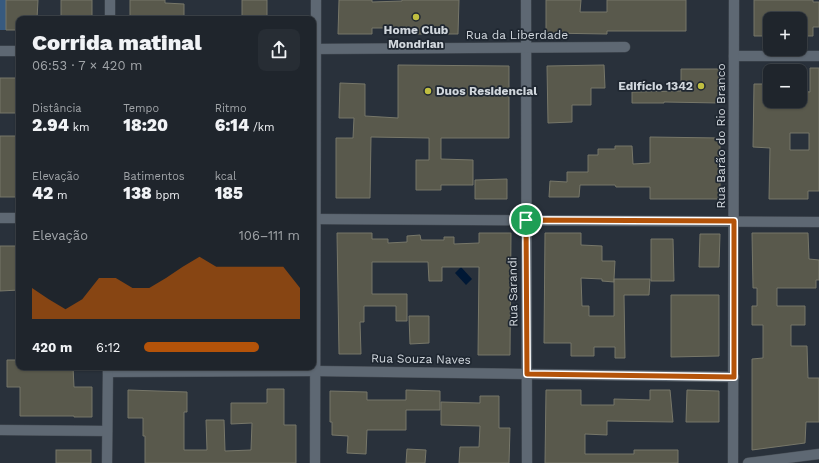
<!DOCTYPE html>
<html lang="pt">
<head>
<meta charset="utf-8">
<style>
	body { margin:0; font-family:"Work Sans",sans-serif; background:#272d34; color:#f1f3f6; height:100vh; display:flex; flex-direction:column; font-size:15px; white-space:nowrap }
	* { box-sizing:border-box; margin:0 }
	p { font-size:13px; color:#a1a5a9 }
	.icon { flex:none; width:22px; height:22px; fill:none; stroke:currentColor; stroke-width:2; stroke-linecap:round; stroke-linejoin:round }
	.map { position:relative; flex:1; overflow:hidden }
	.drawer { position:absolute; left:16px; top:16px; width:300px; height:354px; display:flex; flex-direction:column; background:#1f252c; border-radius:8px; box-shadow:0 1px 3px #0004,0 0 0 1px #3c4248 }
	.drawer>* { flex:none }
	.buttons { position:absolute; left:763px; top:12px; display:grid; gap:8px }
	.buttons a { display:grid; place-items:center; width:44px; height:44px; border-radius:8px; background:#1f252c; box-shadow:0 1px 3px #0004,0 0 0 1px #3c4248; font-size:20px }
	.pin { position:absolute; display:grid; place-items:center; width:34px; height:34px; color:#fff; margin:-17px; border:2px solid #fff; border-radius:50%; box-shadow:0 1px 4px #0007 }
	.round { display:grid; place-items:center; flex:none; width:42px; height:42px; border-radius:8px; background:#272d34 }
	.summary { display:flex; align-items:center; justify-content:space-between; height:68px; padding:0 16px }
	h1 { font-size:22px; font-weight:800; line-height:30px }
	.figures { display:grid; grid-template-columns:repeat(3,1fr); gap:6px; height:68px; padding:4px 16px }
	.figures div { display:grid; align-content:center }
	.figures b { font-size:17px; font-weight:800 }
	.figures small { font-size:11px; font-weight:400 }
	.figures p { font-size:11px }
	.chart { height:112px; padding:8px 16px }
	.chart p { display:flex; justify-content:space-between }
	.chart svg { width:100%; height:72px; margin-top:4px; fill:#b45309; opacity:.7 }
	ul { padding:0 16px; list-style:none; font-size:13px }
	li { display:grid; grid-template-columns:64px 48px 1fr; align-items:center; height:30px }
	li i { height:10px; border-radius:5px; background:#b45309 }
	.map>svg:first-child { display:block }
	.green { fill:#375a7f }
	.water { fill:#001835 }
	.building { fill:#59594c; stroke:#777769; fill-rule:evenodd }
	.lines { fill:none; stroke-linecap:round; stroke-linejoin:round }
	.minor-casing { stroke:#474e56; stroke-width:11 }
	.minor { stroke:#5e6873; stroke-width:10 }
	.route-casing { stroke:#fff; stroke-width:8 }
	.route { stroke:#b45309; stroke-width:5 }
	.poi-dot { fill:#c0be40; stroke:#1f2731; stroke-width:1.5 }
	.labels { text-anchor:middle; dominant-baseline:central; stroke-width:3.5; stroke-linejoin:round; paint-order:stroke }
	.poi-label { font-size:12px; font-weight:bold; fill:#d1d7dd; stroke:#1f2731 }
	.street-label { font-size:12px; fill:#d1d7dd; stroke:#1f2731 }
</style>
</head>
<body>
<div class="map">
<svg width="819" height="463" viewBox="0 0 819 463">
	<rect width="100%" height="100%" fill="#29313b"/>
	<rect class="green" x="0" y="0" width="6" height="30"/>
	<polygon class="water" points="461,267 472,279 466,285 455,273"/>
	<g class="building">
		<polygon points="6,0 38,0 37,19 19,19 19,30 6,30"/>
		<rect x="61" y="0" width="31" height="19"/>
		<polygon points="130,0 165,0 165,3 184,4 184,19 130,19"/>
		<rect x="242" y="0" width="25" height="19"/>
		<polygon points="339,0 372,0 372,2 402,1 402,0 459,0 458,34 401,34 402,28 372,28 372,34 338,34"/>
		<polygon points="546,0 581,0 580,12 607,12 607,0 686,0 686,31 607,31 607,34 546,33"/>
		<polygon points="754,0 813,0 813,2 819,2 819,27 813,27 813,36 800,36 800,19 770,19 770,36 754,36"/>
		<polygon points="398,65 509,66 509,138 441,138 441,159 473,160 473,185 441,185 441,190 416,190 416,160 429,160 429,138 371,137 370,198 336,198 336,138 353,138 354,118 339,118 340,83 365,84 365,116 398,118"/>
		<polygon points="604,65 605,88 591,88 591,105 572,105 572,122 548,123 547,66"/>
		<path d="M 810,68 L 819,68 L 819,191 L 808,191 L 808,199 L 769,199 L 770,148 L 753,147 L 754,84 L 770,84 L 770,101 L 800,101 L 800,91 L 810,92 ZM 790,133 L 809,133 L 809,150 L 790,150 Z"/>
		<polygon points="681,69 720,69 720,103 664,102 664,103 632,103 632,92 681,91"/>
		<polygon points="0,78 19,78 19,109 16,109 16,113 0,113"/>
		<rect x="0" y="136" width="19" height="61"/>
		<polygon points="650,137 720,138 720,199 650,199 650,187 616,187 615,185 580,185 579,197 549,197 550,181 567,182 567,172 588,172 588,155 598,155 598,149 615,149 615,146 632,146 633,164 650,163"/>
		<polygon points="507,179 507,199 475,199 475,180"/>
		<polygon points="337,233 372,233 372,239 388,239 388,243 407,242 407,236 420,235 421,240 444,240 444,237 454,237 454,244 479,243 479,233 511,233 510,355 478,355 479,267 442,267 442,281 429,281 428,262 372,262 372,294 407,294 407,321 396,321 396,306 364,306 364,322 360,322 361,354 339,354"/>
		<path d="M 545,233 L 581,233 L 581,245 L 602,246 L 602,261 L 615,261 L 614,279 L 650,279 L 649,295 L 624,295 L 625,358 L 615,358 L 615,347 L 594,347 L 594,356 L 571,356 L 571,343 L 544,343 ZM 581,278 L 602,279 L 602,281 L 614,282 L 614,279 L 614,316 L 589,316 L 589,306 L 582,306 Z"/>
		<polygon points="752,233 808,233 809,259 819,260 819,280 816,280 816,288 777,288 777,306 805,306 805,325 791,325 791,346 807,346 808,378 819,378 819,422 806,422 805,443 752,450 752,359 763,358 763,325 752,325 752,306 757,306 757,288 753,288"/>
		<polygon points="700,234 720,234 719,267 699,267"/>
		<polygon points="651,239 673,239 674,281 651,281"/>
		<polygon points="0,246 19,246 19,290 0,291"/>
		<polygon points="671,295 719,295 719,356 671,357"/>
		<polygon points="409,316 429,316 429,343 410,344"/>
		<polygon points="7,360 19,360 19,367 73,367 74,387 92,387 92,417 74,417 74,416 20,416 20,387 7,387"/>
		<polygon points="267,389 284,389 284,425 296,425 296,463 145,463 145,436 143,436 143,418 128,418 128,390 187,392 187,412 184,412 184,450 207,450 206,420 224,420 225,451 251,450 252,423 231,424 231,403 267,403"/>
		<polygon points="406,390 440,391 440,410 406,410 406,430 367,430 366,454 347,453 348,436 332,435 332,422 330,422 330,391 367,392 367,400 406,400"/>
		<polygon points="546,390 581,390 581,405 614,405 614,399 650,400 650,390 670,390 673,422 607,421 607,435 585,434 585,454 634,454 634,450 678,450 678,463 545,463"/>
		<polygon points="687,390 719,391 719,422 686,422"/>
		<polygon points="480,396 499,396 499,428 510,428 509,463 459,463 460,447 479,447 480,426 441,425 441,402 480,403"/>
		<polygon points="407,449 426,450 425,463 406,463"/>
		<rect x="56" y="450" width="35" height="13"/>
	</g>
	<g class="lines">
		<defs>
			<g id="minor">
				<polyline points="526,0 527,463"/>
				<polyline points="110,19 110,0"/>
				<polyline points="313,49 625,47"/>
				<polyline points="0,51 19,51"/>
				<polyline points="734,56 819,56"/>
				<polyline points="0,218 19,218"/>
				<polyline points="313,219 819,222"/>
				<polyline points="108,372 315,371 734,377"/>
				<polyline points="0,430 107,431"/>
				<polyline points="107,463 108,367"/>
				<polyline points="315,463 316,0"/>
				<polyline points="733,463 734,0"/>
				<polyline points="748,463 819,454"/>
			</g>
		</defs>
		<use href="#minor" class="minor-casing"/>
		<use href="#minor" class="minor"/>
	</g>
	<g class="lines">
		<defs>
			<polygon id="route" points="526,220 734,221 734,377 527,374"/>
		</defs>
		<use href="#route" class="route-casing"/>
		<use href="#route" class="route"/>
	</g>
	<g class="poi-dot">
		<circle cx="416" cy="17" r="4"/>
		<circle cx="701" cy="86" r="4"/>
		<circle cx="428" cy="91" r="4"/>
	</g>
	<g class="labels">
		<g class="poi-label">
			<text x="416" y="30">Home Club<tspan x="416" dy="14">Mondrian</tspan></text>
			<text x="693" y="86" text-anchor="end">Edifício 1342</text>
			<text x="436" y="91" text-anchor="start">Duos Residencial</text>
		</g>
		<g class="street-label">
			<text x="517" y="35">Rua da Liberdade</text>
			<text transform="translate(721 136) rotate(-90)">Rua Barão do Rio Branco</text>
			<text transform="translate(513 292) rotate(-91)">Rua Sarandi</text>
			<text transform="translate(421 359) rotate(1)">Rua Souza Naves</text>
		</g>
	</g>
</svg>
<div class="buttons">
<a>+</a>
<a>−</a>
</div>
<div class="pin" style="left:526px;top:220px;background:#1e9e55"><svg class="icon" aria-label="arrive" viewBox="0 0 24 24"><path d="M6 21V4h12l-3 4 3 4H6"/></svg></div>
<section class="drawer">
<div class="summary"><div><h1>Corrida matinal</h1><p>06:53 · 7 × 420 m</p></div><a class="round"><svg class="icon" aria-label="share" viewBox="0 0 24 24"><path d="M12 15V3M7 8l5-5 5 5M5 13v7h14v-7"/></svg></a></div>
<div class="figures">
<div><p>Distância</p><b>2.94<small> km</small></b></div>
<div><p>Tempo</p><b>18:20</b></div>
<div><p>Ritmo</p><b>6:14<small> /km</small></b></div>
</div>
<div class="figures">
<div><p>Elevação</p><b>42<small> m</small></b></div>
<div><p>Batimentos</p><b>138<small> bpm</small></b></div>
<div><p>kcal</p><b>185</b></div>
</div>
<div class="chart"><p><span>Elevação</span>106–111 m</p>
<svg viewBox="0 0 160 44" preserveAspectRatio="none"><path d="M0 44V25L10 32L20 38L30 32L40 19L50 19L60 25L70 25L80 19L90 12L100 6L110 12L120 12L130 12L140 12L150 12L160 25V44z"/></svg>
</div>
<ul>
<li><b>420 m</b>6:12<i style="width:74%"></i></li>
</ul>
</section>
</div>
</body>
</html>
